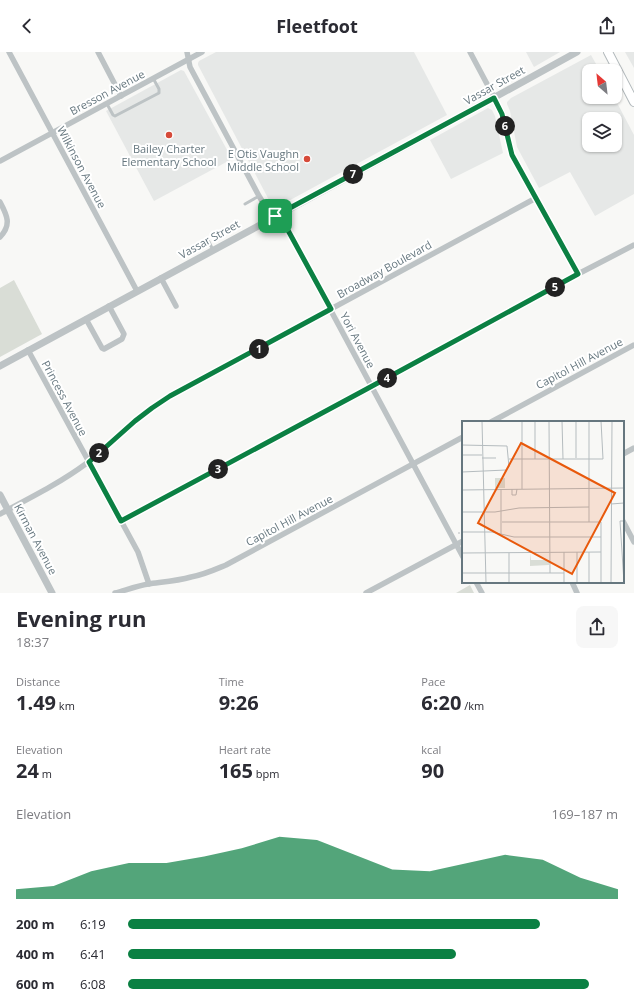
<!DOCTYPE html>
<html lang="en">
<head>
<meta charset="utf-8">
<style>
	body { margin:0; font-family:"Open Sans",sans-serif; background:#f7f7f7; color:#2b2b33; height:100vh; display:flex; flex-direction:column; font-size:15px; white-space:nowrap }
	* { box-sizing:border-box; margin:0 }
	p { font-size:13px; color:#7c7c81 }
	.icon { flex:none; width:22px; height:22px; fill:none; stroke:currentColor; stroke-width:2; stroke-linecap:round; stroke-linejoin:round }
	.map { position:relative; height:541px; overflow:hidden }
	.drawer { display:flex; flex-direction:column; background:#fff; flex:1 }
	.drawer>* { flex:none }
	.needle { width:26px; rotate:332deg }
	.buttons { position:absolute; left:582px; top:12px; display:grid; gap:8px }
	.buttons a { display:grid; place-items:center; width:40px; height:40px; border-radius:8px; background:#fff; box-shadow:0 1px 3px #0004; font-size:20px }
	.pin { position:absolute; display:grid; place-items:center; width:34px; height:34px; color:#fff; margin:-17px; border-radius:8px; box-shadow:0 2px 6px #0006 }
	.km { position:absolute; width:20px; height:20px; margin:-10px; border-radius:50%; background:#222; color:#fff; font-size:11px; line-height:20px; text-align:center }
	.round { display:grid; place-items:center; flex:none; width:42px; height:42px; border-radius:8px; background:#f7f7f7 }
	.summary { display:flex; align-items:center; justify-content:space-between; height:68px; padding:0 16px }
	h1 { font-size:22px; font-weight:700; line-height:30px }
	.stats { display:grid; grid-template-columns:repeat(3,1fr); gap:6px; height:68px; padding:4px 16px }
	.stats div { display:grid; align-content:center }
	.stats b { font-size:20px; font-weight:700 }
	.stats small { font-size:11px; font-weight:400 }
	.stats p { font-size:11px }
	.chart { height:112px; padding:8px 16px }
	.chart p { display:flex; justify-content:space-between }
	.chart svg { width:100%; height:72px; margin-top:4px; fill:#0b8043; opacity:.7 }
	ul { padding:0 16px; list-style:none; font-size:13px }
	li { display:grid; grid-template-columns:64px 48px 1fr; align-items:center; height:30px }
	li i { height:10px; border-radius:5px; background:#0b8043 }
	header { display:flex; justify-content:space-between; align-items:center; height:52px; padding:0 16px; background:#fff; font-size:18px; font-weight:700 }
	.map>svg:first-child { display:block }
	.built { fill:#e6e8e7; fill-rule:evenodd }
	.green { fill:#d9ddd6 }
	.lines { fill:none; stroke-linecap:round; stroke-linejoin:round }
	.secondary-casing { stroke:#b2b9bc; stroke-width:10 }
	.path { stroke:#b8bcbe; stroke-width:1; stroke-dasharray:2 2; stroke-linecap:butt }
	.service { stroke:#bdc3c5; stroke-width:3 }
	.minor { stroke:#bdc3c5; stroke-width:5.5 }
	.tertiary { stroke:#bdc3c5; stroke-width:7 }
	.secondary { stroke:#fff; stroke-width:8 }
	.route-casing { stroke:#fff; stroke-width:8 }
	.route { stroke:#0b8043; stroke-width:5 }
	.poi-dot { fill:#d64a39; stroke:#fff; stroke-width:1.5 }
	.labels { text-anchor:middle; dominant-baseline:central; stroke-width:4; stroke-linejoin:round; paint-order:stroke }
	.street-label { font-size:11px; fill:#66777f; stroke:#fff }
	.poi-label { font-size:11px; fill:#66777f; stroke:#fff }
	.inset-road { fill:none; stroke:#b5bcbf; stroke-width:1 }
	.view { fill:#e8590c; fill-opacity:0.15; stroke:#e8590c; stroke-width:2 }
	.inset-edge { fill:none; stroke:#66777f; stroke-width:2 }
</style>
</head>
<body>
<header><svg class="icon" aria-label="back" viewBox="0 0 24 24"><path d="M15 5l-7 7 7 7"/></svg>Fleetfoot<svg class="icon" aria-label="share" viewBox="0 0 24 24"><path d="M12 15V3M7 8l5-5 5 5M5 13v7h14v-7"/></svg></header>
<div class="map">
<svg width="634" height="541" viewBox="0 0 634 541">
	<rect width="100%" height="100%" fill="#f8f8f6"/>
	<g class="built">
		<polygon points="216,0 414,0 447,63 281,153 277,155 274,154 270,150 198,13 198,11 199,9"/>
		<polygon points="526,0 560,0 534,15"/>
		<polygon points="625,0 634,0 634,16"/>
		<path d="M 591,3 L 600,19 L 589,19 L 589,45 L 614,45 L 634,83 L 634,142 L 595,164 L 570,120 L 539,136 L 517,95 L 510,59 L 507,52 L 507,50 L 511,46 ZM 589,67 L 615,67 L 615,93 L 589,93 Z"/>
		<polygon points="181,18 184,19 232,107 154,149 106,59"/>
		<polygon points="488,56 492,58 495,64 503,101 451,127 430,88"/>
	</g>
	<g class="green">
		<polygon points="14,228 42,282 0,305 0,236"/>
		<polygon points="470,533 474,541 456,541"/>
	</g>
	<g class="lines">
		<defs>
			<polyline id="secondary" points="608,0 634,50"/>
		</defs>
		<use href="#secondary" class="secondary-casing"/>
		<polyline class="path" points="458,481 463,481"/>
		<g class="service">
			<polyline points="107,52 113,63 115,64 159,41 159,37 153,26"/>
			<polyline points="245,152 259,144"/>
			<polyline points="208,188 213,198"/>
		</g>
		<g class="minor">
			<polyline points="9,0 137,239"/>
			<polyline points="98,0 121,44"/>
			<polyline points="187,0 190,15 259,144 267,157 284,171 285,173 463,505"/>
			<polyline points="470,0 503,62 512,103 578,222"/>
			<polyline points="0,109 202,0"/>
			<path d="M 0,150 C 7,163 12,173 0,185"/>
			<polyline points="161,226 176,254"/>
			<polyline points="86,267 102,296 104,297 122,287 124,282 109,254"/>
			<polyline points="28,298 138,500 149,532"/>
			<polyline points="491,370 634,293"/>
			<polyline points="623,402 634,396"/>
			<path d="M 0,462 C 30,446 60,431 87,411 C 104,398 119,382 135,369 C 146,360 158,352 170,344 L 536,146"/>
			<polyline points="121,469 379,331 578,222 634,193"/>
			<polyline points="623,469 634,490"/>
			<polyline points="476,530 482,541"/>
			<polyline points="572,530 577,541"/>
			<path d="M 115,541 C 126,538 137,534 148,532 C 162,530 177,529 191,525 C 203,523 214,518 226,513 L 463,385"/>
			<polyline points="366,541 463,489"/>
		</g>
		<g class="tertiary">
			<polyline points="0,314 437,77 577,0"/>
			<polyline points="0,443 52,541"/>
		</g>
		<use href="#secondary" class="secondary"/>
	</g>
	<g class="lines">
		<defs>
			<polygon id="route" points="494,46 502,62 512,103 578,222 363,339 121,469 89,410 135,369 152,356 170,344 331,257 284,171 275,164"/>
		</defs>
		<use href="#route" class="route-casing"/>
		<use href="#route" class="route"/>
	</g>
	<g class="poi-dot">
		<circle cx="169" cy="83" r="4"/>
		<circle cx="307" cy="107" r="4"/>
	</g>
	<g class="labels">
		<g class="street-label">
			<text transform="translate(494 33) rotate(-29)">Vassar Street</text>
			<text transform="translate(107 40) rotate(-28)">Bresson Avenue</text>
			<text transform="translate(82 115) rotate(62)">Wilkinson Avenue</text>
			<text transform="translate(209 187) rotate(-29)">Vassar Street</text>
			<text transform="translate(384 217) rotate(-29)">Broadway Boulevard</text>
			<text transform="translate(358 288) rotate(62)">Yori Avenue</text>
			<text transform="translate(579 311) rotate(-28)">Capitol Hill Avenue</text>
			<text transform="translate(65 346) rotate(62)">Princess Avenue</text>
			<text transform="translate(289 468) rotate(-28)">Capitol Hill Avenue</text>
			<text transform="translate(36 487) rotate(62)">Kirman Avenue</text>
		</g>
		<g class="poi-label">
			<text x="169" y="96">Bailey Charter<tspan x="169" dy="13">Elementary School</tspan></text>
			<text x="299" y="101" text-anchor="end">E Otis Vaughn<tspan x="299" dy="13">Middle School</tspan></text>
		</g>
	</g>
	<g transform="translate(462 369)">
		<rect width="162" height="162" fill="#f8f8f6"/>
		<path d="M 33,57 L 43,57 L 43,67 L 33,67 ZM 68,132 L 69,139 L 87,139 L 87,144 L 68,145 Z" fill="#d9ddd6"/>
		<path class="inset-road" d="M 20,0 L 24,162M 60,0 L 60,68M 73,0 L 73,38M 87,0 L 88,152M 100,0 L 101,38M 114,0 L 114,37M 0,24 L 45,25 L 47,46 L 44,49 L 0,51M 0,34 L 20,34M 20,37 L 34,37M 47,38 L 141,38 L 139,0M 50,68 L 50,74 L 54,74 L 55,68M 0,69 L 162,67M 149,83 L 162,82M 0,91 L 33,91 L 57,87 L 127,86M 40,101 L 139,101 L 139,162M 127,101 L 127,0M 0,111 L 30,111 L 52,116 L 139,116M 39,113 L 39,68M 102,131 L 102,162M 127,131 L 127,162M 0,132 L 139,131M 0,152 L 102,152M 47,162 L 47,132M 115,162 L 115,131M 149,162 L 150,0M 162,162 L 158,100 L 162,100"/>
		<path class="view" d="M 59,22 L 153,72 L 110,153 L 16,102 Z"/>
		<rect width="162" height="162" class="inset-edge"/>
	</g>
</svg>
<div class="buttons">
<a><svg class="needle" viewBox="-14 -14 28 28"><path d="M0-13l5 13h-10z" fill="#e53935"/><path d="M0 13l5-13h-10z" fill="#7c7c81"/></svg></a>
<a><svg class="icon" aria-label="layers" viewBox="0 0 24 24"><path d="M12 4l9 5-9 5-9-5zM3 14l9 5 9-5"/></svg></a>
</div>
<div class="pin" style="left:275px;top:164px;background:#1e9e55"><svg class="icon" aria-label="arrive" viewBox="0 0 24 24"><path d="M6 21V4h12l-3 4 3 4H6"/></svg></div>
<b class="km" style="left:259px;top:297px">1</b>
<b class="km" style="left:99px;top:401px">2</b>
<b class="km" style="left:218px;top:417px">3</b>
<b class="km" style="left:387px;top:326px">4</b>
<b class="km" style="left:555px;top:235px">5</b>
<b class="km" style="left:505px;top:74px">6</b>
<b class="km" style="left:353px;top:122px">7</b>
</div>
<section class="drawer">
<div class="summary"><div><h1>Evening run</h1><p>18:37</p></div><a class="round"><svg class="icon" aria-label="share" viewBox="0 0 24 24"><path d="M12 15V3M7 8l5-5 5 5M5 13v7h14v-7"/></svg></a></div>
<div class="stats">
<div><p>Distance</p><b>1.49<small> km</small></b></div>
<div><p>Time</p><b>9:26</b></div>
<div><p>Pace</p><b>6:20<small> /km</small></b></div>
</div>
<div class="stats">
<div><p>Elevation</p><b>24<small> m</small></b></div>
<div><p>Heart rate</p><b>165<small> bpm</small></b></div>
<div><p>kcal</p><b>90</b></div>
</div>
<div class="chart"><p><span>Elevation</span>169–187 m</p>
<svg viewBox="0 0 160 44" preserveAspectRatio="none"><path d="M0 44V38L10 36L20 27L30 22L40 22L50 18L60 13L70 6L80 8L90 17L100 26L110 27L120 22L130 17L140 20L150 31L160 38V44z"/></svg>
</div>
<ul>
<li><b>200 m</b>6:19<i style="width:84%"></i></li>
<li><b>400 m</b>6:41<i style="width:67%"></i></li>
<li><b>600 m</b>6:08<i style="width:94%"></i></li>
</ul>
</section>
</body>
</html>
